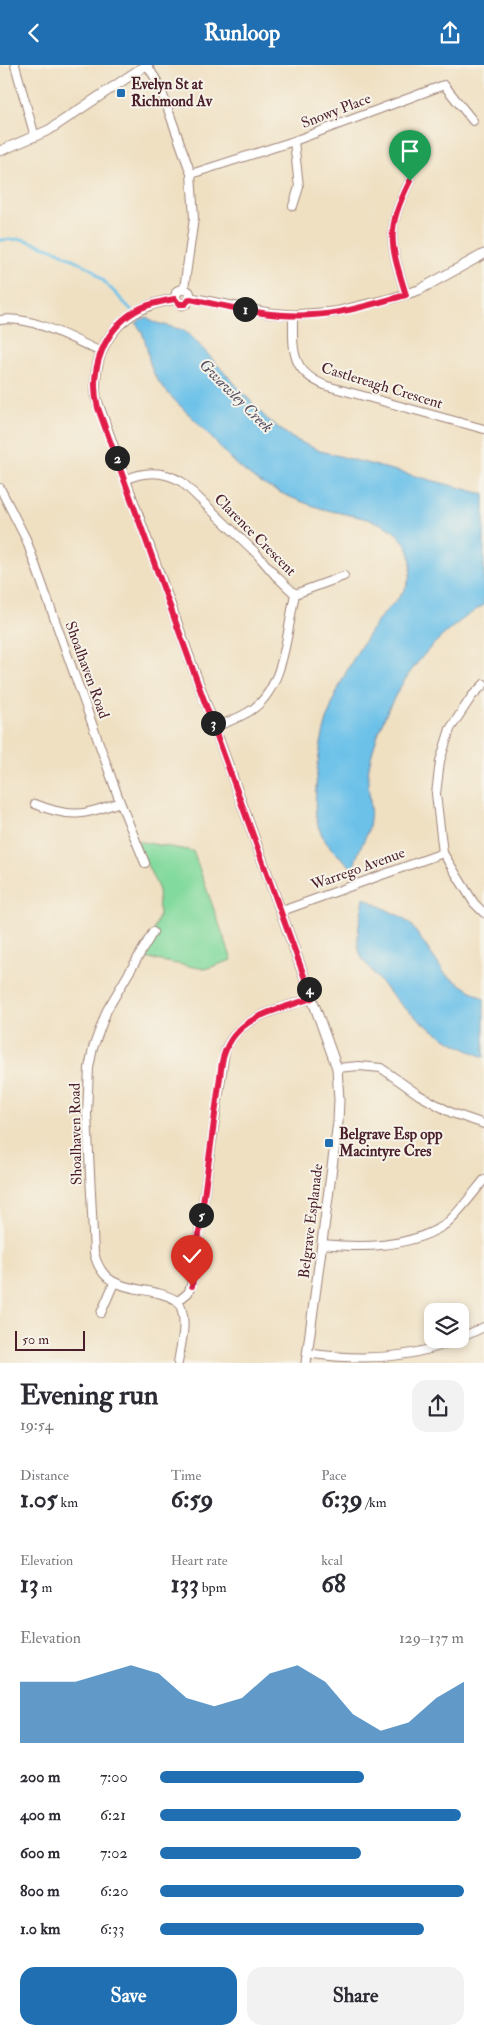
<!DOCTYPE html>
<html lang="en">
<head>
<meta charset="utf-8">
<style>
	body { margin:0; font-family:"IM FELL Double Pica",serif; background:#f2f2f3; color:#2b2b33; height:100vh; display:flex; flex-direction:column; font-size:19px; white-space:nowrap }
	* { box-sizing:border-box; margin:0 }
	p { font-size:16px; color:#7c7c81 }
	.icon { flex:none; width:28px; height:28px; fill:none; stroke:currentColor; stroke-width:2; stroke-linecap:round; stroke-linejoin:round }
	.map { position:relative; height:1298px; overflow:hidden }
	.sheet { display:flex; flex-direction:column; background:#fff; flex:1 }
	.sheet>* { flex:none }
	.fabs { position:absolute; left:424px; top:1238px; display:grid; gap:10px }
	.fabs a { display:grid; place-items:center; width:45px; height:45px; border-radius:10px; background:#fff; box-shadow:0 2px 8px #0003; font-size:25px }
	.scale { position:absolute; left:15px; bottom:12px; width:70px; box-sizing:border-box; padding-left:5px; border:2px solid #4a1f2b; border-top:0; font-size:14px; line-height:18px; white-space:nowrap; color:#4a1f2b; -webkit-text-stroke:4px #f7f3e8; paint-order:stroke }
	.pin { position:absolute; display:grid; place-items:center; width:42px; height:42px; color:#fff; margin:-51px -21px; border-radius:50% 50% 50% 0; rotate:-45deg; box-shadow:0 0 5px #0007 }
	.pin .icon { rotate:45deg }
	.km { position:absolute; width:25px; height:25px; margin:-12px; border-radius:50%; background:#222; color:#fff; font-size:14px; line-height:25px; text-align:center }
	.round { display:grid; place-items:center; flex:none; width:52px; height:52px; border-radius:15px; background:#f2f2f3 }
	.head { display:flex; align-items:center; justify-content:space-between; height:85px; padding:0 20px }
	h1 { font-size:28px; font-weight:700; line-height:38px }
	.stats { display:grid; grid-template-columns:repeat(3,1fr); gap:8px; height:85px; padding:5px 20px }
	.stats div { display:grid; align-content:center }
	.stats b { font-size:25px; font-weight:700 }
	.stats small { font-size:14px; font-weight:400 }
	.stats p { font-size:14px }
	.chart { height:140px; padding:10px 20px }
	.chart p { display:flex; justify-content:space-between }
	.chart svg { width:100%; height:90px; margin-top:5px; fill:#1f6fb2; opacity:.7 }
	.action { display:flex; gap:10px; margin-top:auto; padding:10px 20px }
	.action a { flex:1; height:58px; border-radius:15px; background:#1f6fb2; color:#fff; font-size:20px; font-weight:700; line-height:58px; text-align:center }
	.action a+a { background:#f2f2f3; color:#2b2b33 }
	ul { padding:0 20px; list-style:none; font-size:16px }
	li { display:grid; grid-template-columns:80px 60px 1fr; align-items:center; height:38px }
	li i { height:12px; border-radius:6px; background:#1f6fb2 }
	header { display:flex; justify-content:space-between; align-items:center; height:65px; padding:0 20px; background:#1f6fb2; color:#fff; font-size:22px; font-weight:700 }
	.map>svg:first-child { display:block }
	.green { fill:#83da9e; stroke:#667c64 }
	.water { fill:#6cc1e9; stroke:#5b708a }
	.lines { fill:none; stroke-linecap:round; stroke-linejoin:round }
	.stream { stroke:#6cc1e9; stroke-width:3 }
	.minor-casing { stroke:#9c8076; stroke-width:10 }
	.tertiary-casing { stroke:#9c8076; stroke-width:11 }
	.minor { stroke:#fff; stroke-width:8 }
	.tertiary { stroke:#fff; stroke-width:9 }
	.route-casing { stroke:#fff; stroke-width:10 }
	.route { stroke:#e11d48; stroke-width:6 }
	.poi-dot { fill:#1f6fb2; stroke:#f7f3e8; stroke-width:2 }
	.labels { text-anchor:middle; dominant-baseline:central; stroke-width:4; stroke-linejoin:round; paint-order:stroke }
	.poi-label { font-size:15px; font-weight:bold; fill:#4a1f2b; stroke:#f7f3e8; text-anchor:start }
	.street-label { font-size:15px; fill:#4a1f2b; stroke:#f7f3e8 }
	.water-label { font-size:16px; font-style:italic; fill:#545064; stroke:#f7f3e8 }
</style>
</head>
<body>
<header><svg class="icon" aria-label="back" viewBox="0 0 24 24"><path d="M15 5l-7 7 7 7"/></svg>Runloop<svg class="icon" aria-label="share" viewBox="0 0 24 24"><path d="M12 15V3M7 8l5-5 5 5M5 13v7h14v-7"/></svg></header>
<div class="map">
<svg width="484" height="1298" viewBox="0 0 484 1298">
	<rect width="100%" height="100%" fill="#f7f3e8"/>
	<filter id="ink" filterUnits="userSpaceOnUse"><feTurbulence type="fractalNoise" baseFrequency=".02" numOctaves="2"/><feDisplacementMap in="SourceGraphic" scale="10" xChannelSelector="R" yChannelSelector="G"/><feConvolveMatrix kernelMatrix="1 2 1 2 8 2 1 2 1" color-interpolation-filters="sRGB"/></filter>
	<filter id="wash" filterUnits="userSpaceOnUse"><feTurbulence type="fractalNoise" baseFrequency=".0096" numOctaves="4" result="noise"/><feDisplacementMap in="SourceGraphic" scale="20" xChannelSelector="R" yChannelSelector="G"/><feGaussianBlur stdDeviation="1.12" result="paint"/><feColorMatrix in="noise" values="0 0 0 0 0 0 0 0 0 0 0 0 0 0 0 0 0 1.4 0 .05"/><feComposite in="paint" operator="in"/></filter>
	<g filter="url(#wash)">
		<rect width="100%" height="100%" fill="#efe0c2"/>
		<polygon class="green" points="136,776 193,786 232,895 205,904 139,892 153,867 159,851 158,823"/>
		<g class="water">
			<path d="M 147,252 L 153,257 L 183,265 L 193,273 L 266,353 L 292,373 L 320,386 L 484,429 L 484,540 C 434,570 398,613 378,669 C 374,682 368,699 368,713 C 368,727 372,741 370,755 C 369,772 355,787 354,805 C 343,793 327,783 321,768 C 314,754 315,739 316,724 C 318,661 339,611 375,560 C 383,546 399,536 406,522 C 412,510 413,494 407,482 C 392,452 349,452 320,443 C 301,437 279,428 261,418 C 237,404 218,379 198,358 C 184,344 165,328 155,311 C 145,293 150,275 136,258 Z"/>
			<path d="M 364,833 L 401,852 L 411,860 L 446,910 L 484,934 L 484,992 C 440,975 400,945 372,906 C 369,902 363,896 361,891 C 354,874 361,851 364,833 Z"/>
		</g>
		<g class="lines">
			<polyline class="stream" points="0,175 22,174 58,186 93,205 141,255"/>
		</g>
	</g>
	<g filter="url(#ink)">
		<g class="lines">
			<defs>
				<g id="minor">
					<polyline points="15,0 35,72"/>
					<polyline points="147,0 157,16 164,33 191,109 194,153 184,224"/>
					<polyline points="191,109 294,76 444,20 473,56"/>
					<polyline points="293,141 299,122 294,76"/>
					<path d="M 406,230 C 390,178 385,166 410,116"/>
					<path d="M 293,250 C 293,285 290,307 327,321 L 484,364"/>
					<path d="M 0,255 C 32,250 72,274 101,287"/>
					<path d="M 125,415 C 144,406 164,406 182,417 L 256,488 L 275,510 L 295,529 C 287,565 285,621 253,644 C 242,652 228,657 215,662"/>
					<polyline points="0,423 26,474 120,737 145,798"/>
					<polyline points="295,529 344,511"/>
					<polyline points="484,619 472,631 450,664 440,696 436,729 443,788 474,838 484,848"/>
					<path d="M 35,739 C 72,754 83,750 120,737"/>
					<polyline points="282,846 443,788"/>
					<path d="M 153,867 L 107,945 L 93,983 L 89,1003 L 87,1049 L 94,1188 C 105,1234 146,1217 178,1236"/>
					<polyline points="337,1003 359,1001 381,1003 419,1030 452,1048 484,1059"/>
					<path d="M 322,1179 C 362,1183 407,1183 443,1161 C 455,1153 474,1127 484,1115"/>
					<polyline points="101,1248 114,1218"/>
					<polyline points="460,1273 484,1262"/>
					<path d="M 307,1288 C 359,1296 410,1295 458,1274"/>
					<path d="M 178,1298 C 181,1277 189,1255 178,1236 L 188,1228 L 191,1221 L 225,986 C 238,951 280,944 312,933"/>
				</g>
				<g id="tertiary">
					<polyline points="0,86 49,65 146,0"/>
					<polyline points="191,233 268,248 293,250 335,247 393,233 419,225 484,189"/>
					<path d="M 175,234 C 122,242 91,278 96,333 L 337,1003 L 339,1035 L 338,1057 L 306,1298"/>
					<polyline points="175,234 177,226 184,224 189,227 191,233"/>
					<polyline points="175,234 182,240 187,238 191,233"/>
				</g>
			</defs>
			<use href="#minor" class="minor-casing"/>
			<use href="#tertiary" class="tertiary-casing"/>
			<use href="#minor" class="minor"/>
			<use href="#tertiary" class="tertiary"/>
		</g>
	</g>
	<g class="lines" filter="url(#ink)">
		<defs>
			<path id="route" d="M 192,1221 L 222,997 C 232,951 273,947 312,933 L 98,343 C 88,305 104,261 141,243 C 152,238 164,236 175,234 L 179,239 L 185,239 L 190,234 C 230,242 271,253 312,250 C 343,249 376,238 406,230 C 390,178 385,166 410,116"/>
		</defs>
		<use href="#route" class="route-casing"/>
		<use href="#route" class="route"/>
	</g>
	<g class="poi-dot">
		<rect x="116" y="23" width="10" height="10" rx="2.5"/>
		<rect x="324" y="1073" width="10" height="10" rx="2.5"/>
	</g>
	<g class="labels">
		<g class="poi-label">
			<text x="131" y="19">Evelyn St at<tspan x="131" dy="17">Richmond Av</tspan></text>
			<text x="339" y="1069">Belgrave Esp opp<tspan x="339" dy="17">Macintyre Cres</tspan></text>
		</g>
		<g class="street-label">
			<text transform="translate(336 46) rotate(-21)">Snowy Place</text>
			<text transform="translate(382 321) rotate(17)">Castlereagh Crescent</text>
			<text transform="translate(255 470) rotate(45)">Clarence Crescent</text>
			<text transform="translate(87 605) rotate(70)">Shoalhaven Road</text>
			<text transform="translate(358 804) rotate(-20)">Warrego Avenue</text>
			<text transform="translate(76 1069) rotate(-91)">Shoalhaven Road</text>
			<text transform="translate(311 1156) rotate(-83)">Belgrave Esplanade</text>
		</g>
		<g class="water-label">
			<text transform="translate(236 331) rotate(45)">Gwawley Creek</text>
		</g>
	</g>
</svg>
<div class="fabs">
<a><svg class="icon" aria-label="layers" viewBox="0 0 24 24"><path d="M12 4l9 5-9 5-9-5zM3 14l9 5 9-5"/></svg></a>
</div>
<div class="scale">50 m</div>
<div class="pin" style="left:410px;top:116px;background:#1e9e55"><svg class="icon" aria-label="arrive" viewBox="0 0 24 24"><path d="M6 21V4h12l-3 4 3 4H6"/></svg></div>
<div class="pin" style="left:192px;top:1221px;background:#d93025"><svg class="icon" aria-label="check" viewBox="0 0 24 24"><path d="M5 12l5 5 9-10"/></svg></div>
<b class="km" style="left:245px;top:244px">1</b>
<b class="km" style="left:117px;top:393px">2</b>
<b class="km" style="left:213px;top:658px">3</b>
<b class="km" style="left:309px;top:924px">4</b>
<b class="km" style="left:201px;top:1150px">5</b>
</div>
<section class="sheet">
<div class="head"><div><h1>Evening run</h1><p>19:54</p></div><a class="round"><svg class="icon" aria-label="share" viewBox="0 0 24 24"><path d="M12 15V3M7 8l5-5 5 5M5 13v7h14v-7"/></svg></a></div>
<div class="stats">
<div><p>Distance</p><b>1.05<small> km</small></b></div>
<div><p>Time</p><b>6:59</b></div>
<div><p>Pace</p><b>6:39<small> /km</small></b></div>
</div>
<div class="stats">
<div><p>Elevation</p><b>13<small> m</small></b></div>
<div><p>Heart rate</p><b>133<small> bpm</small></b></div>
<div><p>kcal</p><b>68</b></div>
</div>
<div class="chart"><p><span>Elevation</span>129–137 m</p>
<svg viewBox="0 0 160 44" preserveAspectRatio="none"><path d="M0 44V14L10 14L20 14L30 10L40 6L50 10L60 22L70 26L80 22L90 10L100 6L110 14L120 30L130 38L140 34L150 22L160 14V44z"/></svg>
</div>
<ul>
<li><b>200 m</b>7:00<i style="width:67%"></i></li>
<li><b>400 m</b>6:21<i style="width:99%"></i></li>
<li><b>600 m</b>7:02<i style="width:66%"></i></li>
<li><b>800 m</b>6:20<i style="width:100%"></i></li>
<li><b>1.0 km</b>6:33<i style="width:87%"></i></li>
</ul>
<div class="action"><a>Save</a><a>Share</a></div>
</section>
</body>
</html>
